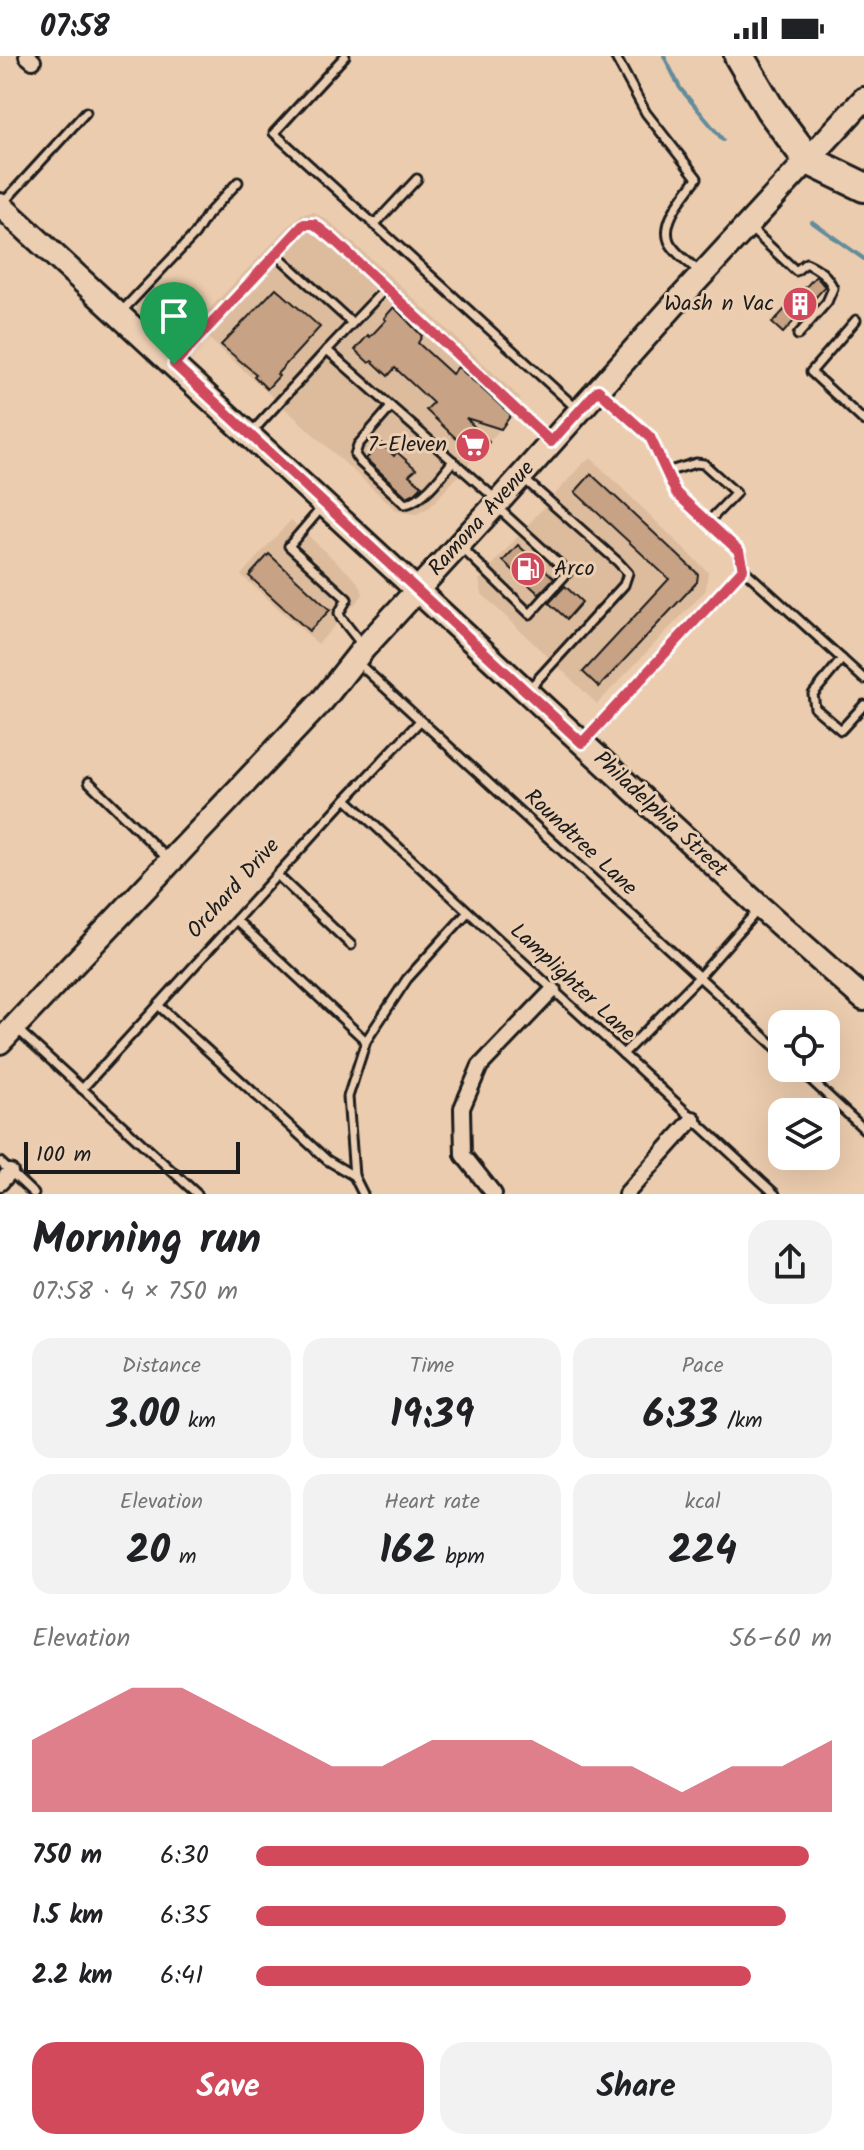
<!DOCTYPE html>
<html lang="en">
<head>
<meta charset="utf-8">
<style>
	body { margin:0; font-family:Kalam,sans-serif; background:#f2f2f2; color:#202124; height:100vh; display:flex; flex-direction:column; font-size:30px; white-space:nowrap }
	* { box-sizing:border-box; margin:0 }
	p { font-size:26px; color:#757577 }
	.icon { flex:none; width:44px; height:44px; fill:none; stroke:currentColor; stroke-width:2; stroke-linecap:round; stroke-linejoin:round }
	.map { position:relative; height:1138px; overflow:hidden }
	.side { display:flex; flex-direction:column; background:#fff; flex:1 }
	.side>* { flex:none }
	.buttons { position:absolute; left:768px; top:954px; display:grid; gap:16px }
	.buttons a { display:grid; place-items:center; width:72px; height:72px; border-radius:16px; background:#fff; box-shadow:0 8px 32px #0002; font-size:40px }
	.scale { position:absolute; left:24px; bottom:20px; width:216px; box-sizing:border-box; padding-left:8px; border:4px solid #1c1c1c; border-top:0; font-size:22px; line-height:28px; white-space:nowrap; color:#1c1c1c; -webkit-text-stroke:6px #eccfb3; paint-order:stroke }
	.pin { position:absolute; display:grid; place-items:center; width:68px; height:68px; color:#fff; margin:-82px -34px; border-radius:50% 50% 50% 0; rotate:-45deg; box-shadow:0 0 8px #0007 }
	.pin .icon { rotate:45deg }
	.round { display:grid; place-items:center; flex:none; width:84px; height:84px; border-radius:24px; background:#f2f2f2 }
	.overview { display:flex; align-items:center; justify-content:space-between; height:136px; padding:0 32px }
	h1 { font-size:44px; font-weight:700; line-height:60px }
	.metrics { display:grid; grid-template-columns:repeat(3,1fr); gap:12px; height:136px; padding:8px 32px }
	.metrics div { display:grid; align-content:center; border-radius:20px; background:#f2f2f2; text-align:center }
	.metrics b { font-size:40px; font-weight:700 }
	.metrics small { font-size:22px; font-weight:400 }
	.metrics p { font-size:22px }
	.chart { height:224px; padding:16px 32px }
	.chart p { display:flex; justify-content:space-between }
	.chart svg { width:100%; height:144px; margin-top:8px; fill:#d1495b; opacity:.7 }
	.primary-button { display:flex; gap:16px; margin-top:auto; padding:16px 32px }
	.primary-button a { flex:1; height:92px; border-radius:24px; background:#d1495b; color:#fff; font-size:32px; font-weight:700; line-height:92px; text-align:center }
	.primary-button a+a { background:#f2f2f2; color:#202124 }
	ul { padding:0 32px; list-style:none; font-size:26px }
	li { display:grid; grid-template-columns:128px 96px 1fr; align-items:center; height:60px }
	li i { height:20px; border-radius:10px; background:#d1495b }
	.status { display:flex; justify-content:space-between; align-items:center; height:56px; padding:0 40px; background:#fff; direction:ltr }
	.status svg { height:22px; fill:currentColor }
	.map>svg:first-child { display:block }
	.built { fill:#ddbc9e }
	.lines { fill:none; stroke-linecap:round; stroke-linejoin:round }
	.stream { stroke:#628c9c; stroke-width:4 }
	.building { fill:#c7a284; stroke:#1c1c1c; stroke-width:2 }
	.lane-casing { stroke:#1c1c1c; stroke-width:13 }
	.street-casing { stroke:#1c1c1c; stroke-width:20 }
	.secondary-casing { stroke:#1c1c1c; stroke-width:28 }
	.highway-casing { stroke:#1c1c1c; stroke-width:34 }
	.lane { stroke:#eccfb3; stroke-width:7 }
	.street { stroke:#eccfb3; stroke-width:14 }
	.secondary { stroke:#eccfb3; stroke-width:22 }
	.highway { stroke:#eccfb3; stroke-width:28 }
	.route-casing { stroke:#fff; stroke-width:16 }
	.route { stroke:#d1495b; stroke-width:10 }
	.labels { text-anchor:middle; dominant-baseline:central; stroke-width:6; stroke-linejoin:round; paint-order:stroke }
	.poi-label { font-size:22px; fill:#1c1c1c; stroke:#eccfb3; text-anchor:end }
	.street-label { font-size:22px; fill:#1c1c1c; stroke:#eccfb3 }
</style>
</head>
<body>
<div class="status"><b>07:58</b><svg viewBox="0 0 49 12"><path d="M0 12V9h3v3zM5 12V6h3v6zM10 12V3h3v9zM15 12V0h3v12zM26 1h20v11H26zM47 4h2v5h-2z"/></svg></div>
<div class="map">
<svg width="864" height="1138" viewBox="0 0 864 1138">
	<rect width="100%" height="100%" fill="#ecccae"/>
	<filter id="ink" filterUnits="userSpaceOnUse"><feTurbulence type="fractalNoise" baseFrequency=".0125" numOctaves="2"/><feDisplacementMap in="SourceGraphic" scale="16" xChannelSelector="R" yChannelSelector="G"/><feConvolveMatrix kernelMatrix="1 2 1 2 8 2 1 2 1" color-interpolation-filters="sRGB"/></filter>
	<g filter="url(#ink)">
		<g class="built">
			<polygon points="314,156 330,166 380,211 519,341 522,349 430,451 417,458 405,457 396,454 194,269 294,165 302,158"/>
			<polygon points="591,402 708,516 706,534 597,648 482,538 479,524 582,408"/>
			<polygon points="291,464 353,521 361,531 363,539 318,588 241,519"/>
		</g>
		<g class="lines">
			<g class="stream">
				<polyline points="664,0 680,32 723,84"/>
				<polyline points="812,166 864,203"/>
			</g>
		</g>
		<g class="building">
			<polygon points="816,220 825,231 783,277 772,267"/>
			<polygon points="276,232 320,271 277,318 279,320 267,333 254,320 256,318 221,289"/>
			<polygon points="394,251 422,280 418,287 452,318 458,311 511,359 501,373 466,362 489,386 474,402 459,389 461,387 426,354 433,347 395,312 388,320 372,305 369,307 355,294 368,279 370,281 386,264 384,262"/>
			<polygon points="381,387 394,400 397,396 416,413 409,419 422,430 415,437 407,441 366,403"/>
			<polygon points="591,418 698,518 697,526 599,631 583,616 669,523 575,436"/>
			<polygon points="518,489 554,522 539,538 503,505"/>
			<polygon points="269,498 330,554 309,575 249,520"/>
			<polygon points="565,530 582,546 567,563 549,547"/>
		</g>
		<g class="lines">
			<defs>
				<g id="lane">
					<polyline points="345,0 274,77 577,353"/>
					<path d="M 615,0 L 646,57 L 697,122 C 686,138 661,164 669,185 C 674,197 691,208 701,217"/>
					<polyline points="2,148 86,56"/>
					<polyline points="374,169 417,123"/>
					<path d="M 749,171 L 796,215 L 806,207 C 819,213 827,219 833,232 L 827,246 L 798,279"/>
					<polyline points="276,198 352,267"/>
					<polyline points="386,232 550,385"/>
					<polyline points="122,255 195,178 207,159 238,126"/>
					<polyline points="856,264 811,316 864,365"/>
					<polyline points="175,307 304,168 314,168 333,183 386,232 327,294"/>
					<polyline points="599,335 650,381 676,437 739,495 743,513 864,623"/>
					<path d="M 391,351 L 358,389 L 355,399 L 360,406 L 405,448 C 423,445 442,419 453,405"/>
					<polyline points="251,377 327,294 497,444"/>
					<polyline points="666,416 696,407 704,408 736,437 708,466"/>
					<polyline points="524,423 618,506 628,517 624,529 528,634"/>
					<polyline points="323,450 289,490 347,543 339,557 341,562 363,590"/>
					<polyline points="460,490 530,558 568,516 498,452"/>
					<polyline points="842,603 813,638 815,652 841,674 864,649"/>
					<polyline points="357,606 782,997"/>
					<polyline points="584,685 743,513"/>
					<polyline points="89,726 169,804"/>
					<polyline points="346,743 775,1138"/>
					<polyline points="277,819 351,889"/>
					<polyline points="236,864 366,985"/>
					<polyline points="158,949 327,1104 354,1120"/>
					<polyline points="16,972 197,1138"/>
					<polyline points="623,998 699,921 758,854"/>
					<polyline points="798,1012 864,1073"/>
					<polyline points="82,1033 346,743 420,665"/>
					<polyline points="0,1106 34,1138"/>
					<polyline points="363,1138 354,1120 348,1041 366,985 407,923 468,856"/>
				</g>
				<g id="street">
					<polyline points="27,0 33,5"/>
					<polyline points="0,1127 10,1116"/>
					<polyline points="494,1138 463,1099 462,1052 480,1010 553,934"/>
					<polyline points="626,1138 693,1063"/>
				</g>
				<g id="secondary">
					<polyline points="0,149 760,851 864,943"/>
					<polyline points="0,986 322,645 364,592 499,445 674,249 864,43"/>
				</g>
				<polyline id="highway" points="739,0 770,53 808,104 864,131"/>
			</defs>
			<use href="#lane" class="lane-casing"/>
			<use href="#street" class="street-casing"/>
			<use href="#secondary" class="secondary-casing"/>
			<use href="#highway" class="highway-casing"/>
			<use href="#lane" class="lane"/>
			<use href="#street" class="street"/>
			<use href="#secondary" class="secondary"/>
			<use href="#highway" class="highway"/>
		</g>
	</g>
	<g class="lines" filter="url(#ink)">
		<defs>
			<polygon id="route" points="304,168 314,168 333,183 551,386 598,334 650,381 676,437 739,495 743,513 582,687 174,308"/>
		</defs>
		<use href="#route" class="route-casing"/>
		<use href="#route" class="route"/>
	</g>
	<defs>
		<symbol id="building-disc" viewBox="-11 -11 22 22"><circle r="9.5" fill="#d1495b" stroke="#eccfb3"/><path d="M-4-6H4V6H1V3H-1V6H-4ZM-2.5-4.3h1.7v1.8h-1.7ZM.8-4.3h1.7v1.8H.8ZM-2.5-1h1.7V.8h-1.7ZM.8-1h1.7V.8H.8Z" fill="#fff"/></symbol>
		<symbol id="supermarket-disc" viewBox="-11 -11 22 22"><circle r="9.5" fill="#d1495b" stroke="#eccfb3"/><path d="M-6-5.5h2.5l.6 2H6L4.5 2H-2.5L-4.4-4H-6ZM-1.5 3.2a1.3 1.3 0 1 0 .1 0ZM3 3.2a1.3 1.3 0 1 0 .1 0Z" fill="#fff"/></symbol>
		<symbol id="fuel-disc" viewBox="-11 -11 22 22"><circle r="9.5" fill="#d1495b" stroke="#eccfb3"/><path d="M-5.5-6h7V0h2V4h1.3V-2.5L3-4.5l.8-.8L6-3V5H2.5V1h-1V6h-7ZM-4.2-4.7v3.2H.2V-4.7Z" fill="#fff"/></symbol>
	</defs>
	<g fill-rule="evenodd">
		<use href="#building-disc" x="780" y="228" width="40" height="40"/>
		<use href="#supermarket-disc" x="453" y="369" width="40" height="40"/>
		<use href="#fuel-disc" x="508" y="493" width="40" height="40"/>
	</g>
	<g class="labels">
		<g class="poi-label">
			<text x="774" y="248">Wash n Vac</text>
			<text x="447" y="389">7-Eleven</text>
			<text x="554" y="513" text-anchor="start">Arco</text>
		</g>
		<g class="street-label">
			<text transform="translate(482 463) rotate(-48)">Ramona Avenue</text>
			<text transform="translate(660 759) rotate(43)">Philadelphia Street</text>
			<text transform="translate(580 787) rotate(43)">Roundtree Lane</text>
			<text transform="translate(234 833) rotate(-48)">Orchard Drive</text>
			<text transform="translate(572 927) rotate(43)">Lamplighter Lane</text>
		</g>
	</g>
</svg>
<div class="buttons">
<a><svg class="icon" aria-label="locate" viewBox="0 0 24 24"><circle cx="12" cy="12" r="6"/><path d="M12 2v4M12 18v4M2 12h4M18 12h4"/></svg></a>
<a><svg class="icon" aria-label="layers" viewBox="0 0 24 24"><path d="M12 4l9 5-9 5-9-5zM3 14l9 5 9-5"/></svg></a>
</div>
<div class="scale">100 m</div>
<div class="pin" style="left:174px;top:308px;background:#1e9e55"><svg class="icon" aria-label="arrive" viewBox="0 0 24 24"><path d="M6 21V4h12l-3 4 3 4H6"/></svg></div>
</div>
<section class="side">
<div class="overview"><div><h1>Morning run</h1><p>07:58 · 4 × 750 m</p></div><a class="round"><svg class="icon" aria-label="share" viewBox="0 0 24 24"><path d="M12 15V3M7 8l5-5 5 5M5 13v7h14v-7"/></svg></a></div>
<div class="metrics">
<div><p>Distance</p><b>3.00<small> km</small></b></div>
<div><p>Time</p><b>19:39</b></div>
<div><p>Pace</p><b>6:33<small> /km</small></b></div>
</div>
<div class="metrics">
<div><p>Elevation</p><b>20<small> m</small></b></div>
<div><p>Heart rate</p><b>162<small> bpm</small></b></div>
<div><p>kcal</p><b>224</b></div>
</div>
<div class="chart"><p><span>Elevation</span>56–60 m</p>
<svg viewBox="0 0 160 44" preserveAspectRatio="none"><path d="M0 44V22L10 14L20 6L30 6L40 14L50 22L60 30L70 30L80 22L90 22L100 22L110 30L120 30L130 38L140 30L150 30L160 22V44z"/></svg>
</div>
<ul>
<li><b>750 m</b>6:30<i style="width:96%"></i></li>
<li><b>1.5 km</b>6:35<i style="width:92%"></i></li>
<li><b>2.2 km</b>6:41<i style="width:86%"></i></li>
</ul>
<div class="primary-button"><a>Save</a><a>Share</a></div>
</section>
</body>
</html>
